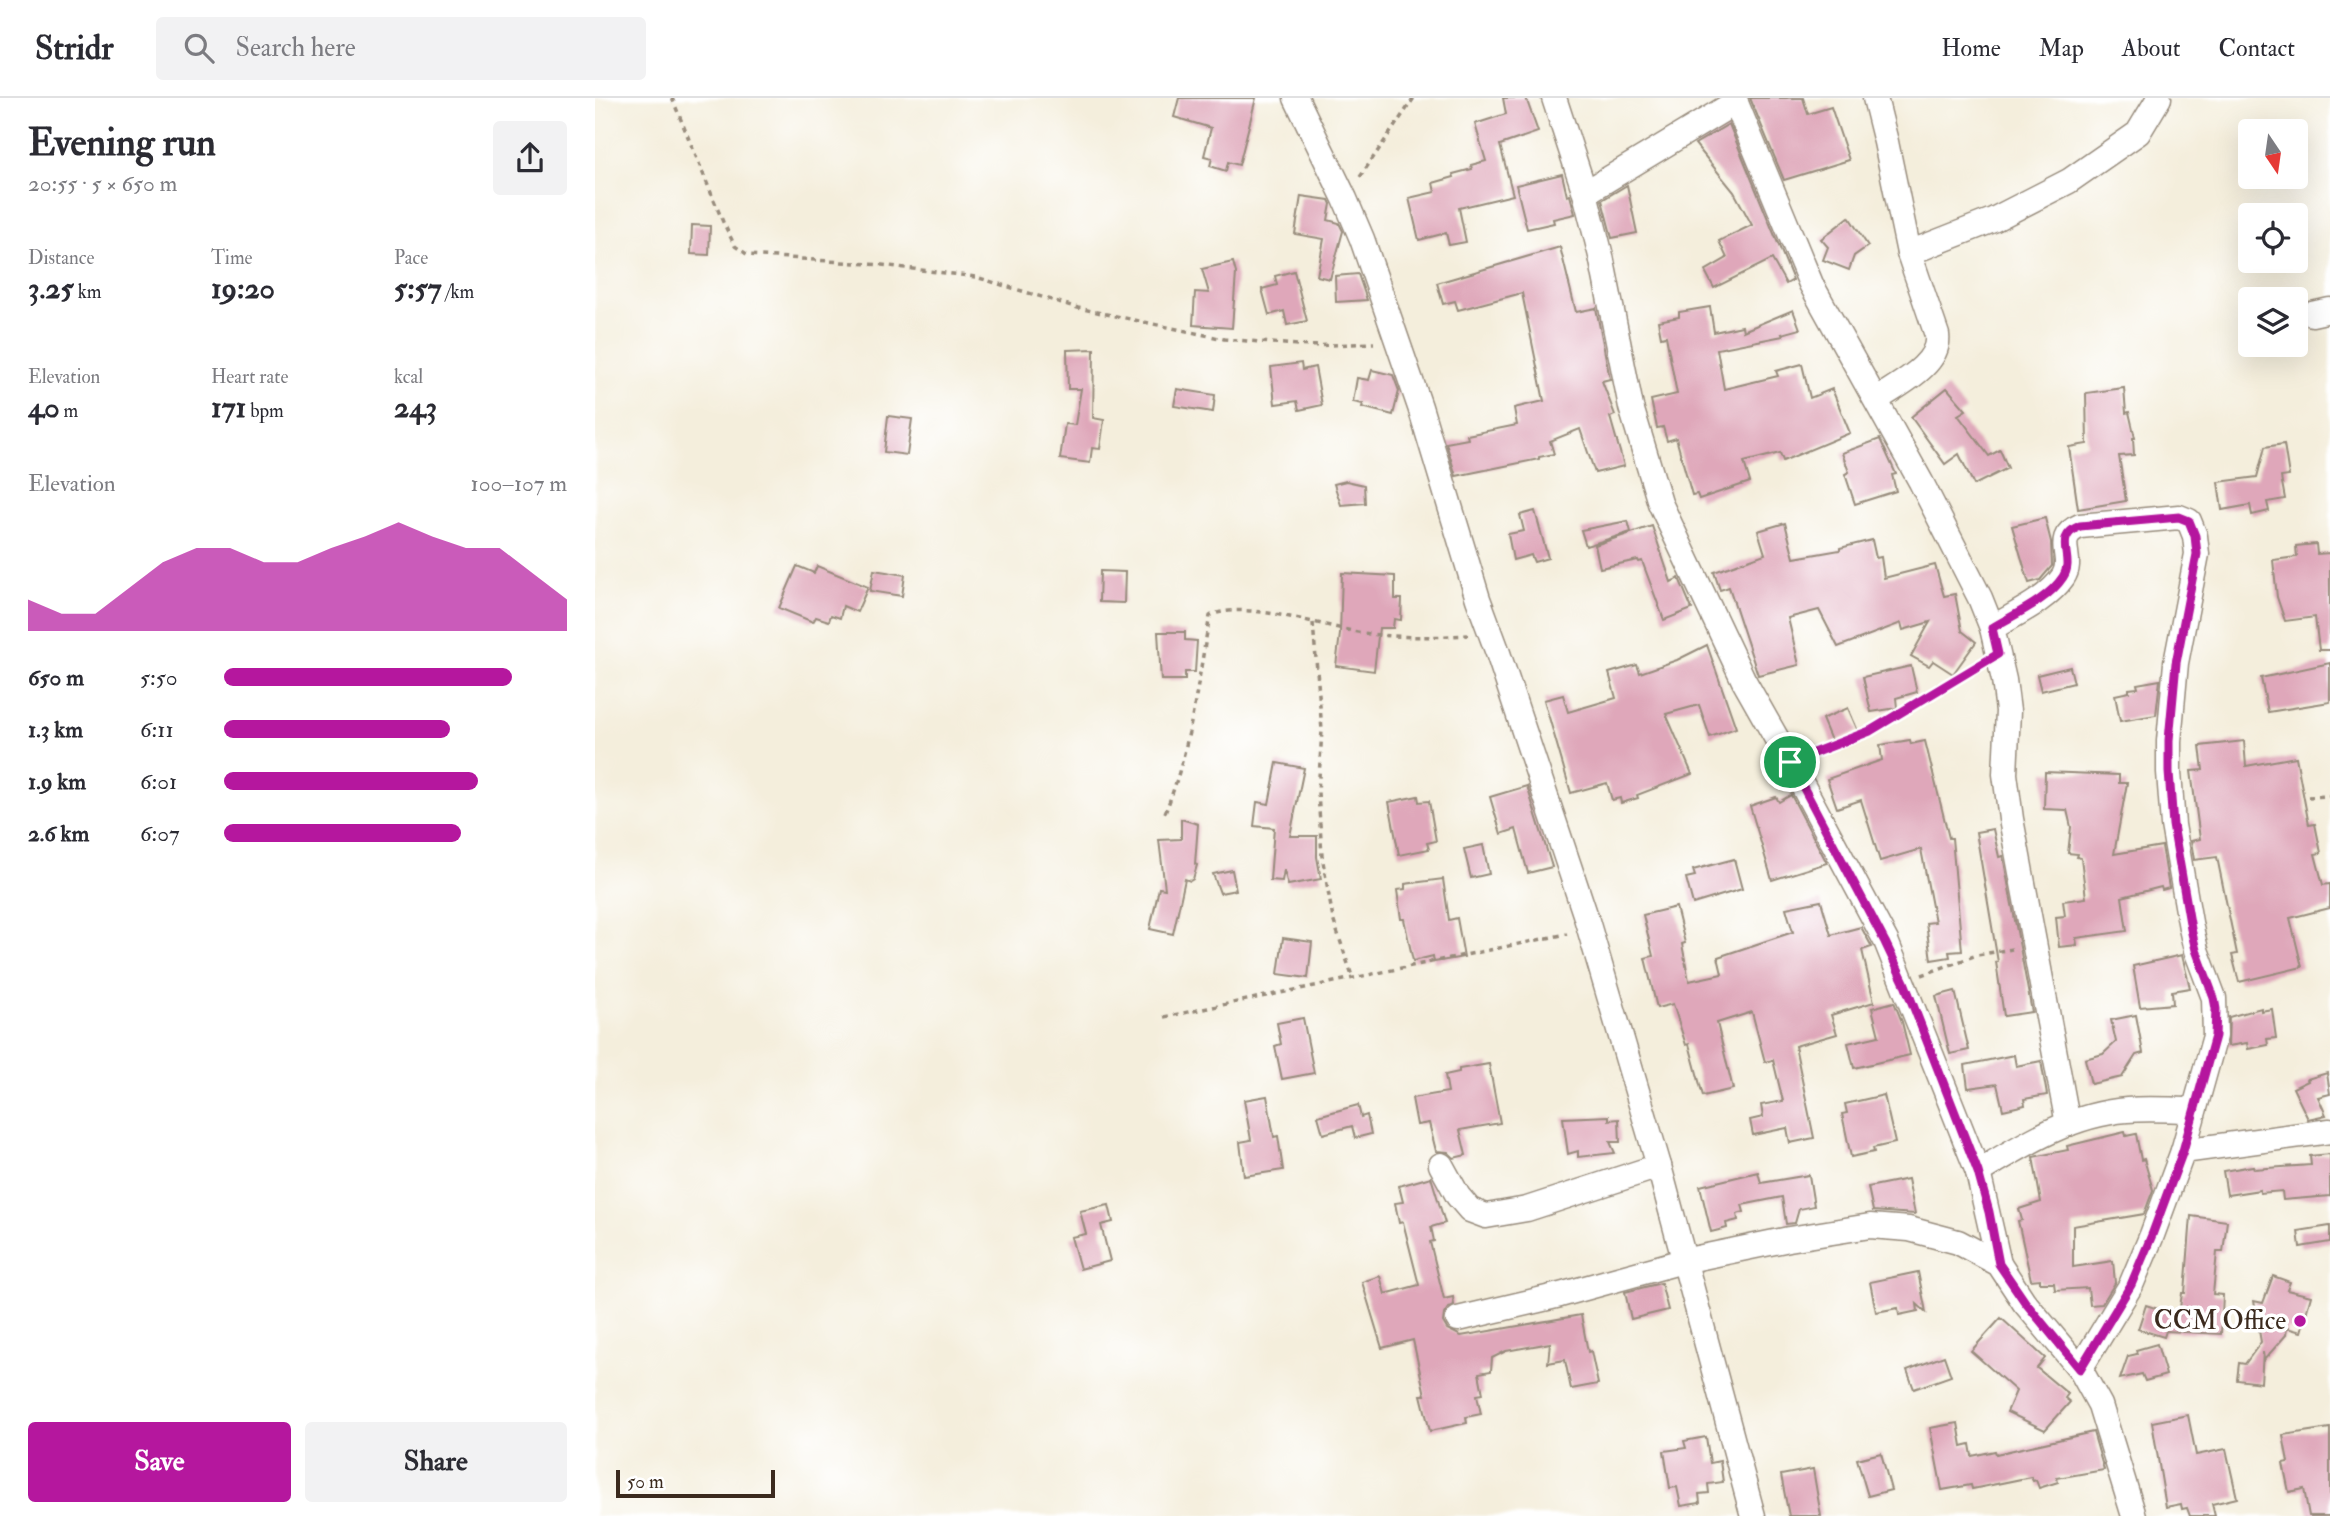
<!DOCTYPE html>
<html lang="en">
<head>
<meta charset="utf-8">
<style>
	body { margin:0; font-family:"IM FELL Double Pica",serif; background:#f2f2f3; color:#2b2b33; height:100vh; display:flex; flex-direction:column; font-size:26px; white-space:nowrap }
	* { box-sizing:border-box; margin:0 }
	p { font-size:23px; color:#7c7c81 }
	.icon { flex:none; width:38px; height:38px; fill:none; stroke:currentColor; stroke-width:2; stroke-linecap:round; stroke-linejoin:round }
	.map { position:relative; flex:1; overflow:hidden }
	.side { display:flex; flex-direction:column; background:#fff; width:595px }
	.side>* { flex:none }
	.needle { width:46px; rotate:167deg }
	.controls { position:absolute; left:1643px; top:21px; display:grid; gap:14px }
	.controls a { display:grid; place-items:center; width:70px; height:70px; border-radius:7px; background:#fff; box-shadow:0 7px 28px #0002; font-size:35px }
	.scale { position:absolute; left:21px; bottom:18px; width:159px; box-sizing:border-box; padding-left:7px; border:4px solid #3b2a1e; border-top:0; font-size:19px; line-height:24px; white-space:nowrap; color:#3b2a1e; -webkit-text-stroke:5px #fff; paint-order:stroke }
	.pin { position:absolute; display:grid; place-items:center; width:60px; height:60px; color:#fff; margin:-30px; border:4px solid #fff; border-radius:50%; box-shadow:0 2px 7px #0007 }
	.round { display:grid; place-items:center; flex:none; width:74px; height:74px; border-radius:7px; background:#f2f2f3 }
	.head { display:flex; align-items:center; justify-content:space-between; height:119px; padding:0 28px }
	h1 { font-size:38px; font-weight:700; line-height:52px }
	.metrics { display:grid; grid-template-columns:repeat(3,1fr); gap:10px; height:119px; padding:7px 28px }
	.metrics div { display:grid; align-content:center }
	.metrics b { font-size:30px; font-weight:700 }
	.metrics small { font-size:19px; font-weight:400 }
	.metrics p { font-size:19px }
	.chart { height:196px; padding:14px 28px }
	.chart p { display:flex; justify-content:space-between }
	.chart svg { width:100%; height:126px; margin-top:7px; fill:#b5179e; opacity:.7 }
	.primary-button { display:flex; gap:14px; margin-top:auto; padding:14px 28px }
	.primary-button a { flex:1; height:80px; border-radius:7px; background:#b5179e; color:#fff; font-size:28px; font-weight:700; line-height:80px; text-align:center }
	.primary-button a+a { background:#f2f2f3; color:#2b2b33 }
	ul { padding:0 28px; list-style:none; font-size:23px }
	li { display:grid; grid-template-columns:112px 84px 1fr; align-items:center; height:52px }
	li i { height:18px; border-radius:9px; background:#b5179e }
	header { display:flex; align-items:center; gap:42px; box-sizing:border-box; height:98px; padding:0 35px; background:#fff; border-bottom:2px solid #e1e1e2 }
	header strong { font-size:33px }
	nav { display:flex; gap:38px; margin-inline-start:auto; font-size:24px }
	.search { width:490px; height:63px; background:#f2f2f3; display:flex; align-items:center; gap:18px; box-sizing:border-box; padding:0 24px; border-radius:7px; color:#7c7c81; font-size:26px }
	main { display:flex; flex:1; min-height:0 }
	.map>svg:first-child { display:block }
	.building { fill:#dfa7ba }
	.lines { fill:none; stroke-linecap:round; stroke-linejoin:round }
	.street-casing { stroke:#988c7d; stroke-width:27 }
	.path { stroke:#988c7d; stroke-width:3.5; stroke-dasharray:5 5; stroke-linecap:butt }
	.street { stroke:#fff; stroke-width:24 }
	.route-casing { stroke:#fff; stroke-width:14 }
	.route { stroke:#b5179e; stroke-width:9 }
	.poi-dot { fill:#b5179e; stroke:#fff; stroke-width:2.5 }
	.labels { text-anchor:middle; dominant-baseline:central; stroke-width:7; stroke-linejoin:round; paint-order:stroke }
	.poi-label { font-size:26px; fill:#3b2a1e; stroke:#fff; text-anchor:end }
</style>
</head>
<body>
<header>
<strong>Stridr</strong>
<div class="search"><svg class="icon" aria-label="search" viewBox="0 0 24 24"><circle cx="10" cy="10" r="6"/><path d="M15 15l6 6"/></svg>Search here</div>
<nav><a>Home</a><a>Map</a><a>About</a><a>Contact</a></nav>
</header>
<main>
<section class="side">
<div class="head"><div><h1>Evening run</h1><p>20:55 · 5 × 650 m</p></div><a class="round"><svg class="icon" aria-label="share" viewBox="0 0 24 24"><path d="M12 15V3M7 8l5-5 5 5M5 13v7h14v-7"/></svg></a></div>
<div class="metrics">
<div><p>Distance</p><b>3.25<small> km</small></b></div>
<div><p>Time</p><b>19:20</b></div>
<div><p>Pace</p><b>5:57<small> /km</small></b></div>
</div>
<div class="metrics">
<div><p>Elevation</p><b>40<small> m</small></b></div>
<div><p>Heart rate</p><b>171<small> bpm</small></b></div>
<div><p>kcal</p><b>243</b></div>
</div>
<div class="chart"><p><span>Elevation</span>100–107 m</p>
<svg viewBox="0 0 160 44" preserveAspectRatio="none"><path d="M0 44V33L10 38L20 38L30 29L40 20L50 15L60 15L70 20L80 20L90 15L100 11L110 6L120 11L130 15L140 15L150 24L160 33V44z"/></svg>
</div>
<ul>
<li><b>650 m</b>5:50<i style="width:84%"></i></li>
<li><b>1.3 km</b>6:11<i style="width:66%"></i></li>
<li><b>1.9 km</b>6:01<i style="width:74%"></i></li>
<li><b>2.6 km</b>6:07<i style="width:69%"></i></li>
</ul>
<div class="primary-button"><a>Save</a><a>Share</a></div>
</section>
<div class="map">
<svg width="1735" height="1418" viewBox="0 0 1735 1418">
	<rect width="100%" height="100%" fill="#fff"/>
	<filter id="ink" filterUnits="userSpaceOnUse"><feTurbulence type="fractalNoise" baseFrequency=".0143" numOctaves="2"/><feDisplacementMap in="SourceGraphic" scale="14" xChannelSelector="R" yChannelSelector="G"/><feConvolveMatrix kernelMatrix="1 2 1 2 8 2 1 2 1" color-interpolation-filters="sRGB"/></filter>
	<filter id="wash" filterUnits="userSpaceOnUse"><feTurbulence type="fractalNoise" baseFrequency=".00686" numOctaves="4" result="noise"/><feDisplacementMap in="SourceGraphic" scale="28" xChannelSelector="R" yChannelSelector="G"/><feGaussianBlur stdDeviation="1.57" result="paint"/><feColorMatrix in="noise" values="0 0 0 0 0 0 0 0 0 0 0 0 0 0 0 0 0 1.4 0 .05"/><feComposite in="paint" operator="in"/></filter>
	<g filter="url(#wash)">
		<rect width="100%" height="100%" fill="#f4eedc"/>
		<g id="blocks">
			<g class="building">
				<polygon points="584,0 661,0 644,67 633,64 631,73 615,68 617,60 609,58 616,30 579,19"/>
				<polygon points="908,0 931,0 943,34 905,47 918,97 864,110 871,144 854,147 851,135 824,142 814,100 840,94 838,85 859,79 858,76 877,71 876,67 891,63 880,26 911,16"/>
				<polygon points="1155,0 1208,0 1213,16 1236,9 1254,62 1189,82"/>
				<polygon points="1134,26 1198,182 1191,186 1177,161 1119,190 1110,173 1132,160 1124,143 1157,127 1139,94 1100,46"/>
				<polygon points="967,76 972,98 975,97 980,116 958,121 959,125 932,131 921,87"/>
				<polygon points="1032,87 1042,135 1017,140 1007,102"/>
				<polygon points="706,98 734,102 736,106 733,122 744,125 748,133 735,181 722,178 729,141 700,136"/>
				<polygon points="1254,119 1273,148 1259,158 1254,172 1228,162 1233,149 1226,141"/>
				<polygon points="97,127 115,128 114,157 96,156"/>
				<polygon points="965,149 981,214 1001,210 1015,281 1007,283 1020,317 1015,319 1029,368 1000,375 985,331 955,343 959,356 944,359 944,361 861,378 851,345 873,341 872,337 922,327 919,310 949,303 927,195 863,212 860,203 848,206 842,185"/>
				<polygon points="638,164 641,175 637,230 598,227 600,194 614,195 607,171"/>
				<polygon points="699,173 712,223 692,227 689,213 674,217 667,191 682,187 680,178"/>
				<polygon points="763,176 772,202 741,204 740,178"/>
				<polygon points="1115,209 1119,234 1147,228 1148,233 1198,212 1205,231 1187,236 1188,238 1122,251 1129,291 1183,278 1181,273 1207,266 1215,300 1237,291 1255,335 1188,363 1185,355 1149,364 1155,384 1104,401 1102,396 1097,397 1081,340 1072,343 1068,329 1062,330 1056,302 1082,296 1071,238 1066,239 1063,223 1084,219 1084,214"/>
				<polygon points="499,251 498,320 509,322 505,351 497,350 495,365 465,361 470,326 480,327 486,291 473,291 472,252"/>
				<polygon points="706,265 707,272 720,269 727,307 704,312 702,303 680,306 676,269"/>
				<polygon points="777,272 798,277 804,293 798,317 767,309 768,306 758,304 762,280 774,282"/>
				<polygon points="1352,290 1371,312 1363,317 1394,358 1405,352 1413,370 1379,387 1364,356 1350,366 1316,319"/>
				<polygon points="1529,290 1531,315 1534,314 1540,340 1538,340 1539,357 1524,358 1531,403 1483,411 1474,349 1492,346 1491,295"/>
				<polygon points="582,291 620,297 618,314 579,308"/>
				<polygon points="293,318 317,321 312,357 289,354"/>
				<polygon points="1285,341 1301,376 1297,377 1301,393 1260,406 1250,376 1254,374 1247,355"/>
				<polygon points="1689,346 1694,378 1686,379 1690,401 1672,404 1674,413 1657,417 1655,407 1627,412 1623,384 1662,379 1670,349"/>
				<polygon points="751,383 769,387 770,405 746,407 739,386"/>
				<polygon points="940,413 953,460 939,464 936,457 918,462 913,436 929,433 925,417"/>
				<polygon points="1450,420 1456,444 1457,468 1445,482 1434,485 1417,428"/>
				<polygon points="1033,423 1036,434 991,448 986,432"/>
				<polygon points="1190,425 1199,460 1245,452 1245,450 1277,442 1281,460 1286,459 1289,480 1340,467 1349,498 1360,496 1367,533 1381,544 1358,576 1338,563 1334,568 1316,558 1335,524 1308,532 1306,525 1243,549 1224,512 1193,520 1204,567 1163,577 1134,489 1125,492 1119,474 1170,456 1163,433"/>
				<polygon points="1057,428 1076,484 1084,480 1097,511 1069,522 1047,463 1044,464 1043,462 1005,470 1000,447"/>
				<polygon points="1721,446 1722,456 1735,455 1735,552 1724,552 1720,519 1690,523 1682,499 1678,462 1702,459 1701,448"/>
				<polygon points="202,468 219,475 222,468 273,489 262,514 248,508 245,520 236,517 234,523 221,519 218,524 184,510"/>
				<polygon points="279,472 310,477 307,498 275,493"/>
				<polygon points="505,473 530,474 529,505 504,504"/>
				<polygon points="747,475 800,478 800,501 807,501 806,522 799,521 798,530 784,530 779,573 741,568 745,536"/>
				<polygon points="563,534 590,534 590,542 602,543 600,574 590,574 590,582 566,582"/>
				<polygon points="1112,547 1141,630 1115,639 1104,607 1071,616 1097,676 1042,697 1043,700 1026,705 1025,700 1017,702 1012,685 976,695 949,602 968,597 973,614 1021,600 1014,575 1042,567 1045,575 1082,562"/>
				<polygon points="1735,565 1735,604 1673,614 1666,580"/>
				<polygon points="1316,568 1322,594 1301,600 1302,610 1276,614 1268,579"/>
				<polygon points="1475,569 1479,585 1446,593 1442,577"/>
				<polygon points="1565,582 1561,617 1525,623 1520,597 1534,594 1534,591 1543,590 1542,586"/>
				<polygon points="1253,610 1263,633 1237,645 1227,621"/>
				<polygon points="1315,642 1316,646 1330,643 1354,740 1357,740 1367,853 1354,854 1355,859 1336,862 1331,825 1340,824 1326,751 1285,763 1266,702 1242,710 1232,681 1287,662 1285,647"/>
				<polygon points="1649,643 1651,668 1701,659 1714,727 1720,726 1726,755 1720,756 1728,787 1735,786 1735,810 1695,820 1707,869 1644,884 1637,857 1642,856 1622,759 1599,762 1596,743 1605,741 1596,673 1608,672 1605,648"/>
				<polygon points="682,665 709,670 695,738 722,738 722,759 726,781 693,787 689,772 687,783 675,782 679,730 659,728 662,704 674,706"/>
				<polygon points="1450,674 1524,677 1524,685 1532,685 1519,756 1567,748 1574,790 1567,792 1566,789 1527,799 1532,833 1481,840 1482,847 1464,849 1461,819 1470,818 1468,803 1491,800 1486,760 1482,759 1483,756 1473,755 1476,729 1472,712 1449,711"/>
				<polygon points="932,688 957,769 933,775 921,731 906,736 895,699"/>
				<polygon points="1196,697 1232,765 1177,782 1155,708 1181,699 1184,704"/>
				<polygon points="823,698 824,704 834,703 841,743 832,745 834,751 804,757 794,704"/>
				<polygon points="586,721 603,726 600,766 602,767 598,781 595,783 590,781 578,836 555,831 564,790 570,791 564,742 586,741"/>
				<polygon points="1398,731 1404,759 1408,758 1437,914 1409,918 1401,864 1403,864 1381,734"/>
				<polygon points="888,747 894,776 876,780 869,751"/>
				<polygon points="1139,761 1147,791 1098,806 1091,780 1100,778 1098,772"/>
				<polygon points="637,772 641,792 625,795 618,776"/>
				<polygon points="848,781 854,822 862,820 869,859 839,864 838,858 818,863 809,821 806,821 802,792 810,791 810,786"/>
				<polygon points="1226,803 1236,837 1266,829 1277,849 1267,852 1279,904 1236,917 1242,936 1200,948 1219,1040 1195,1045 1192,1030 1158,1037 1155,1022 1168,1019 1166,1007 1188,1003 1178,962 1170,964 1157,914 1122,925 1138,991 1108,998 1094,946 1091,947 1078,906 1062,910 1050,860 1058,858 1048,817 1081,809 1090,845 1087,846 1094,883 1127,876 1123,859 1198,834 1191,810"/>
				<polygon points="688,840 717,844 713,880 683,876"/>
				<polygon points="1587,857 1595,890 1577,893 1578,906 1545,909 1538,868"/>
				<polygon points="1360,893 1374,952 1355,956 1341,898"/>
				<polygon points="1299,904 1307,924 1315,957 1259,970 1253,945 1284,938 1277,910"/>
				<polygon points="1666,910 1666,913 1677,911 1681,940 1672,941 1673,947 1653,951 1652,945 1633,948 1634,919"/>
				<polygon points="1541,917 1548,955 1541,957 1527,979 1496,986 1490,961 1508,956 1521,944 1516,922"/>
				<polygon points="708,920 719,975 687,981 680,948 686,946 682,925"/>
				<polygon points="1419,957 1421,968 1446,963 1452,997 1429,1001 1430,1007 1408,1012 1402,986 1373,990 1370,967"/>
				<polygon points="894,966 905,1025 865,1032 871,1057 859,1060 853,1054 841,1053 834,1025 822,1027 817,1000 853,994 850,977 864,974 864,971"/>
				<polygon points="1732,975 1735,996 1723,999 1731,1017 1713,1021 1698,990 1713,983 1712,981"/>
				<polygon points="1289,997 1300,1045 1278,1050 1279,1054 1256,1059 1247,1016 1252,1015 1250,1006"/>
				<polygon points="672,998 679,1039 683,1038 688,1072 649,1078 645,1044 656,1042 649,1002"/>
				<polygon points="763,1007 766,1019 772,1017 776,1036 760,1040 757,1028 728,1036 723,1018"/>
				<polygon points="1014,1018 1014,1022 1024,1021 1025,1044 1015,1044 1020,1055 983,1059 983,1053 973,1056 968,1020"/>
				<polygon points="1530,1034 1531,1038 1541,1036 1546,1062 1549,1061 1558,1092 1549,1116 1478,1128 1478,1169 1518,1163 1520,1185 1507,1206 1495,1207 1493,1190 1460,1192 1459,1185 1445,1185 1445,1181 1436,1182 1423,1123 1427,1122 1424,1111 1446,1104 1438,1059 1473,1052 1472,1048"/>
				<polygon points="1735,1056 1735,1098 1688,1102 1687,1093 1665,1095 1665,1092 1632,1097 1628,1073 1658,1068 1659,1071 1716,1067 1715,1058"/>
				<polygon points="1163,1074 1166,1085 1214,1077 1219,1108 1204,1111 1200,1125 1191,1126 1187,1099 1147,1107 1149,1114 1142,1116 1143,1122 1131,1125 1132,1130 1116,1134 1105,1088"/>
				<polygon points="836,1079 850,1125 836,1129 839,1143 835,1144 849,1201 858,1199 859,1207 853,1210 849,1216 848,1224 852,1231 866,1238 986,1217 993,1254 996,1253 1003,1286 976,1291 970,1262 953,1265 955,1245 911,1253 897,1260 896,1273 884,1275 888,1296 882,1297 886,1316 871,1319 872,1325 835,1333 826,1297 830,1297 818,1242 787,1250 767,1184 785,1178 790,1196 824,1187 808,1124 804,1125 800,1105 808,1104 804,1088"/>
				<polygon points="1313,1081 1320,1116 1278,1113 1273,1089"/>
				<polygon points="514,1107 518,1124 506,1127 515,1163 485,1171 476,1139 491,1136 485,1113"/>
				<polygon points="1596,1118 1632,1123 1628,1154 1622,1154 1618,1196 1628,1197 1626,1236 1571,1233 1569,1239 1543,1231 1551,1207 1584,1218 1587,1195 1590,1195"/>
				<polygon points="1735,1128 1735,1144 1705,1149 1703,1133"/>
				<polygon points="1323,1174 1331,1214 1322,1206 1323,1213 1304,1217 1303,1210 1281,1214 1275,1184"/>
				<polygon points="1678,1178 1695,1184 1692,1192 1716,1198 1706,1234 1692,1230 1691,1237 1669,1262 1668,1254 1666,1285 1642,1282 1644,1265 1650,1266 1666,1244 1659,1203 1668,1205"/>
				<polygon points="1066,1185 1073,1212 1036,1221 1030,1194"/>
				<polygon points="1406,1220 1450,1260 1442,1270 1473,1296 1470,1300 1475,1304 1450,1332 1412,1314 1421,1293 1376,1253"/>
				<polygon points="1562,1246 1571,1277 1550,1283 1547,1276 1525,1281 1533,1258 1542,1256 1541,1252"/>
				<polygon points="1349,1258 1356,1278 1319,1291 1312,1272"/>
				<polygon points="1593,1317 1601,1357 1631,1351 1642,1400 1617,1406 1620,1418 1595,1418 1592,1410 1587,1411 1586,1406 1571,1409 1557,1324"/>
				<polygon points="1363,1325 1367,1348 1375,1346 1377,1358 1400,1353 1401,1356 1498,1334 1509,1372 1462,1380 1463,1384 1444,1390 1441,1382 1438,1383 1436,1379 1377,1391 1376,1387 1347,1392 1335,1330"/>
				<polygon points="1735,1330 1735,1418 1714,1418 1709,1391 1694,1394 1688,1365 1693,1364 1688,1337"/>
				<polygon points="1111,1339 1115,1365 1125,1363 1128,1384 1113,1386 1114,1395 1104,1396 1105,1405 1086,1408 1082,1389 1075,1390 1069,1353 1091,1350 1089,1343"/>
				<polygon points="1286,1355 1296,1392 1273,1398 1262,1361"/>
				<polygon points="1218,1371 1226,1418 1194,1418 1186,1377"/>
			</g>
		</g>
	</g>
	<g filter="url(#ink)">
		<use href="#blocks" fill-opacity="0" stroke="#988c7d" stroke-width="2"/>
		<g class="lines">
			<defs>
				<g id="street">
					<polyline points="701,0 750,101 767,141 825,309 883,501 903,555 990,816 1064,1068 1158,1418"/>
					<polyline points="959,0 990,95 1006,158 1036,309 1065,405 1149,583 1195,664 1291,843 1383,1074 1404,1166"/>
					<polyline points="1139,0 1216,186 1326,384 1385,500 1397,530 1409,582 1413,613 1410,676 1416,721 1473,1026"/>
					<path d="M 1280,0 L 1291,44 L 1314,155 L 1342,237 C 1346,267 1302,287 1281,302"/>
					<polyline points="990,95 1141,4"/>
					<polyline points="1314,155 1398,122 1474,83 1543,35 1564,0"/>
					<polyline points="1717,216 1735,212"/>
					<path d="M 1397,530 C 1420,516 1452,502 1468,479 C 1481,460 1456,440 1485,428 L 1584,419 L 1594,423 L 1600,438 L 1602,456 L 1581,565 L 1574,643 L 1574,674 L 1578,727 L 1596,830 L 1601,852 L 1619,900 L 1620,938 L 1588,1053 L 1557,1137 L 1536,1187 L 1485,1271"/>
					<polyline points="1588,1053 1735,1033"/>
					<polyline points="846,1067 863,1098 875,1112 891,1118 932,1111 1064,1068"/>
					<path d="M 1383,1074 C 1429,1046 1477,1016 1532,1012 C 1554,1010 1576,1012 1598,1012"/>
					<polyline points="863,1221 965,1197 1088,1163 1194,1141 1275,1128 1314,1131 1363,1144 1404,1166 1429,1204 1485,1271 1505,1307 1539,1418"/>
				</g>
			</defs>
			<use href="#street" class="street-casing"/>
			<g class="path">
				<polyline points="77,0 128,124 140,148 153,157 287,167 381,179 483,210 629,241 714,248 779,245"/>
				<polyline points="765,79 819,0"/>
				<polyline points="718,525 727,632 723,695 727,758 738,821 758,881"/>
				<polyline points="1217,656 1275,633 1383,568"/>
				<polyline points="1713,699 1735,698"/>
				<path d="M 570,715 C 596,650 602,586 615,518 C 649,500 734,531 775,536 C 808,540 840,539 873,537"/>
				<polyline points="1327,877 1382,857 1417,851"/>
				<polyline points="569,919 972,836"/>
			</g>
			<use href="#street" class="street"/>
		</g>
	</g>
	<g class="lines" filter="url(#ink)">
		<defs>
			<path id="route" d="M 1584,419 L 1594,423 L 1600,438 L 1602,456 L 1581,565 L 1574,642 L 1574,674 L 1578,727 L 1596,831 L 1601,852 L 1619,900 L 1621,911 L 1620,938 L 1588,1053 L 1557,1137 L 1536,1187 L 1485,1271 L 1430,1204 L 1404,1166 L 1394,1114 L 1383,1074 L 1309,884 L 1290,844 L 1195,664 L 1275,633 L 1403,556 L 1397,530 C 1420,516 1453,502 1468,479 C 1481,460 1456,440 1485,428 Z"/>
		</defs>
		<use href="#route" class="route-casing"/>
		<use href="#route" class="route"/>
	</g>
	<circle class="poi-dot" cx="1705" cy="1223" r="7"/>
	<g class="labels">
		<g class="poi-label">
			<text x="1691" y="1223">CCM Office</text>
		</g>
	</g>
</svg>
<div class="controls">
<a><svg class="needle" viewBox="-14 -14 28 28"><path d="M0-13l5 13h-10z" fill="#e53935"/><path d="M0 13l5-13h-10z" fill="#7c7c81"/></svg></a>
<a><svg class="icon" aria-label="locate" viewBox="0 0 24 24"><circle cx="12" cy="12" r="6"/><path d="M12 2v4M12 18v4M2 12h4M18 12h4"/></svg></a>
<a><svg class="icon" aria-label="layers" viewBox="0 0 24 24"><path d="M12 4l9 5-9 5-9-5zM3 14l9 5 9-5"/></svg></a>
</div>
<div class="scale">50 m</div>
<div class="pin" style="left:1195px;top:664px;background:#1e9e55"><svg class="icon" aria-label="arrive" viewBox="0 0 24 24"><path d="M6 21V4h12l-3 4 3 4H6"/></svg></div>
</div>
</main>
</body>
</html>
